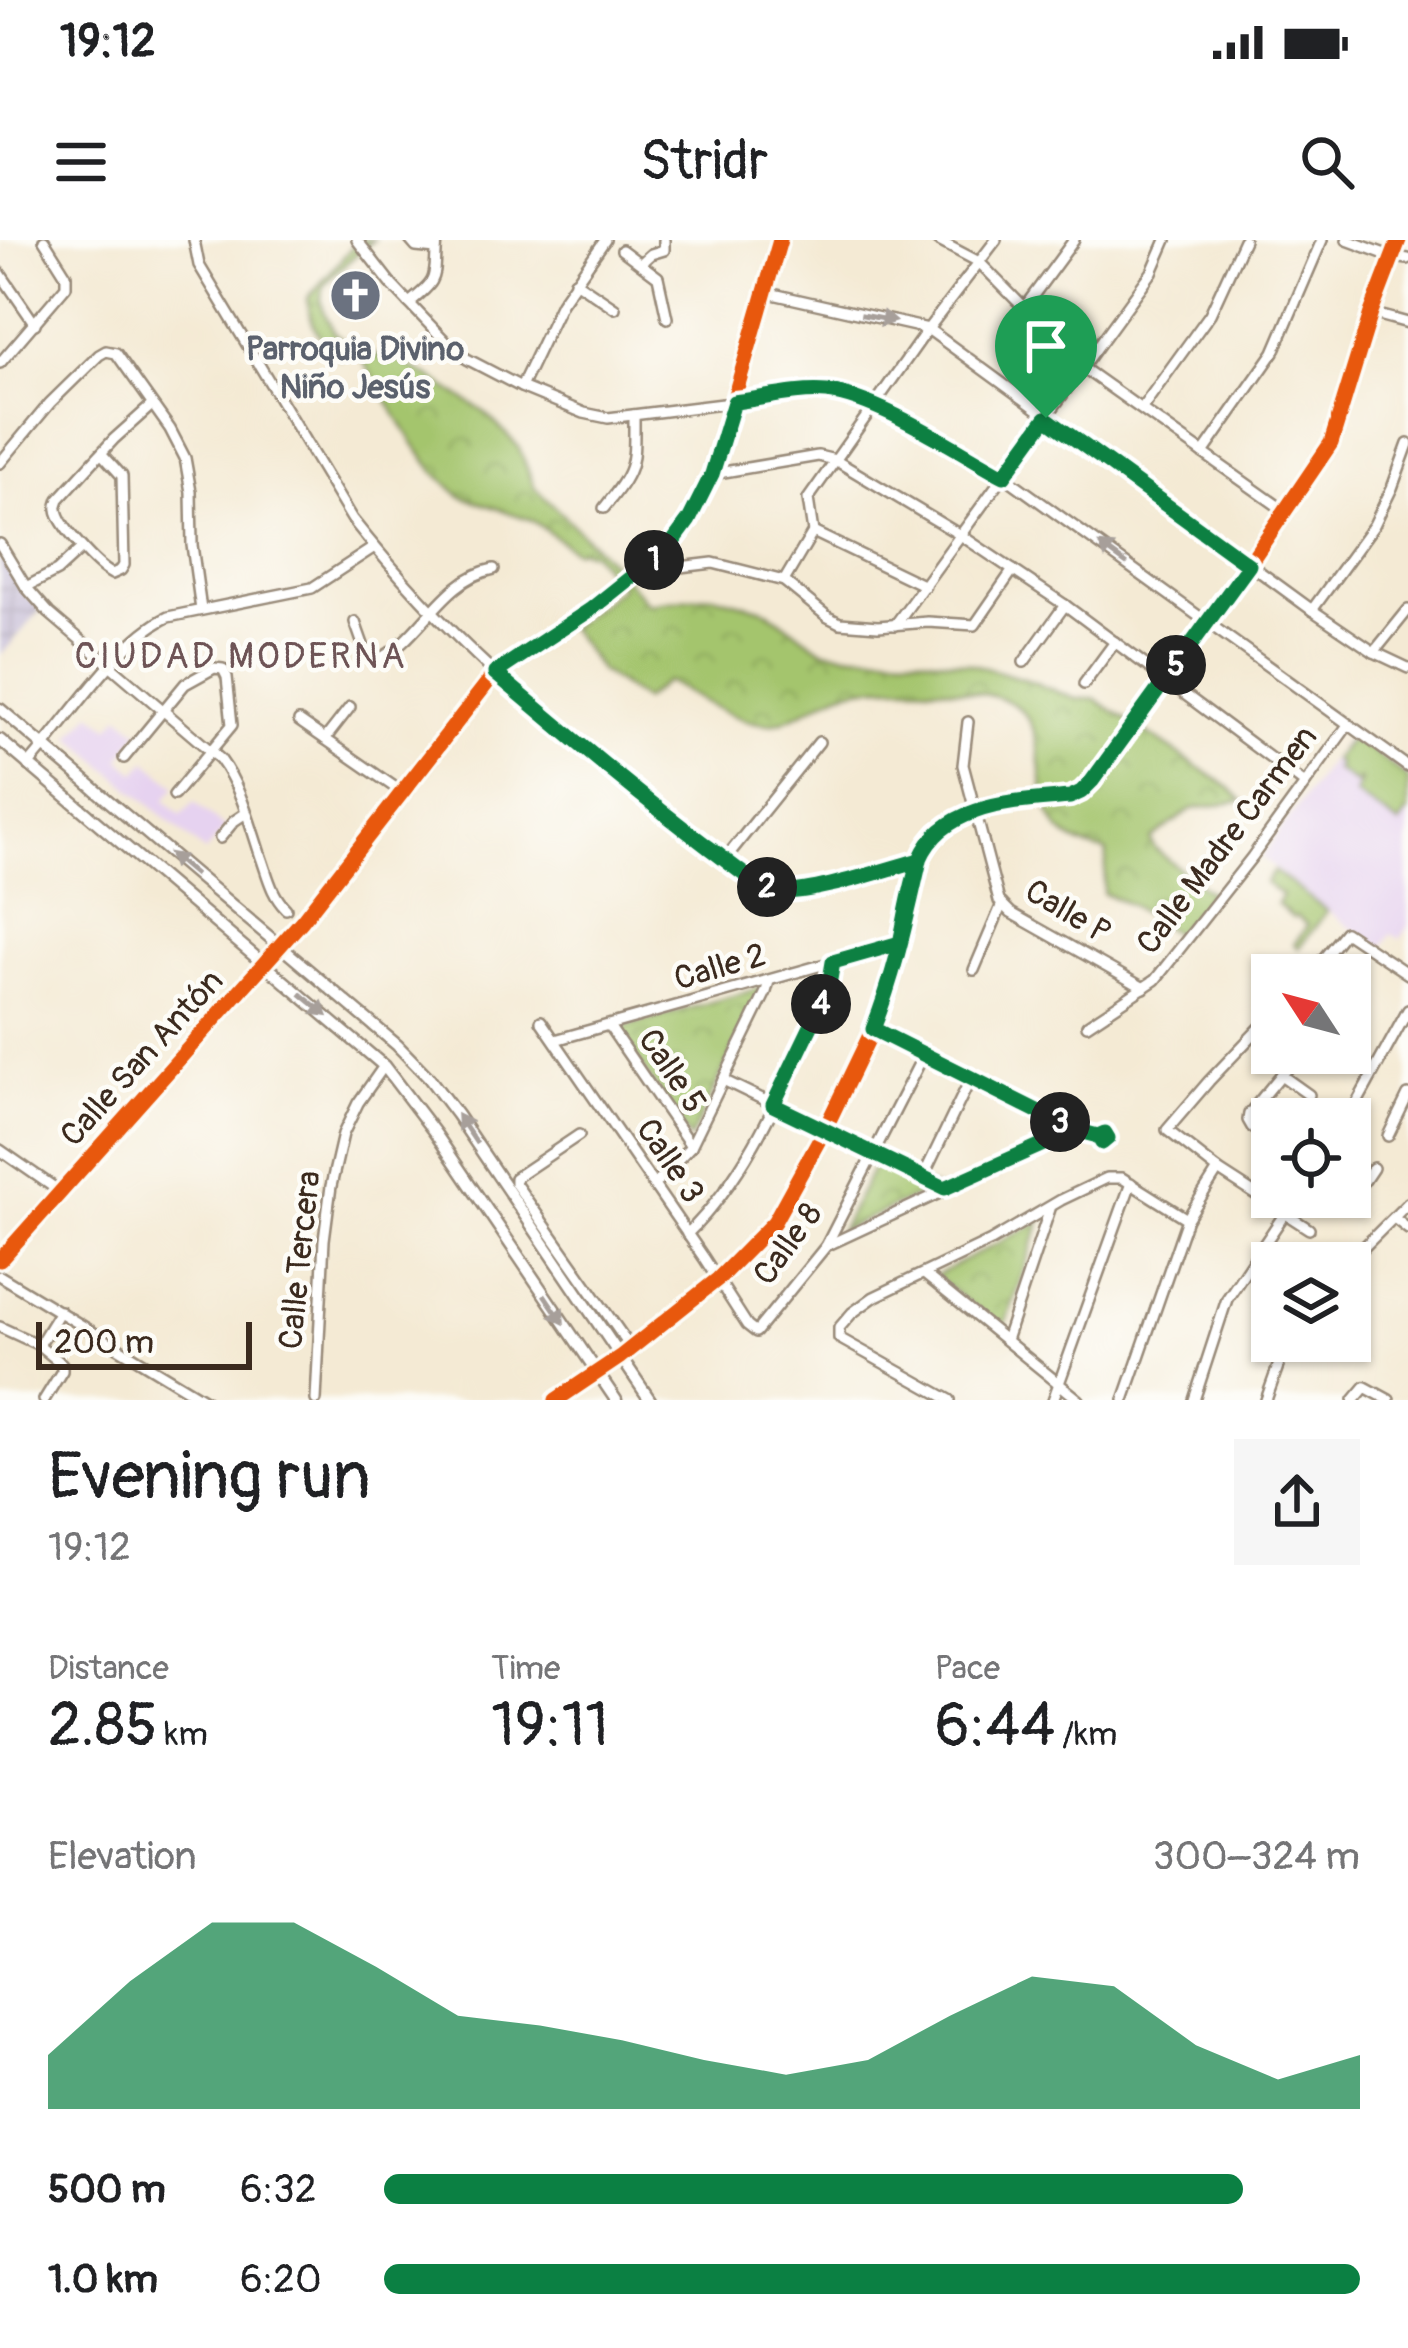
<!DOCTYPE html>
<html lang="en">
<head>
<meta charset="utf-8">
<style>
	body { margin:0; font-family:Pangolin,sans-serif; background:#f6f6f6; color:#202124; height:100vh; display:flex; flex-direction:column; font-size:45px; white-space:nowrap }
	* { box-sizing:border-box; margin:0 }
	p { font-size:39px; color:#757577 }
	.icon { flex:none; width:66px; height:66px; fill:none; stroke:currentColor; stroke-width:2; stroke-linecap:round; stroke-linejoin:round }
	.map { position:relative; height:1160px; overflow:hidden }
	.drawer { display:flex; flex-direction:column; background:#fff; flex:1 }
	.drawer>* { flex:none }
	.needle { width:78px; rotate:306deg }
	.fabs { position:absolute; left:1251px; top:714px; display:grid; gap:24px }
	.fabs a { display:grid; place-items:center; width:120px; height:120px; border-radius:0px; background:#fff; box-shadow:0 3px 9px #0004; font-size:60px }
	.scale { position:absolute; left:36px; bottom:30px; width:216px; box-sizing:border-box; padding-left:12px; border:6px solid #3b2a1e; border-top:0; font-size:33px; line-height:42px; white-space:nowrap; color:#3b2a1e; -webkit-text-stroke:9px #fdfcf7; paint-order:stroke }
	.pin { position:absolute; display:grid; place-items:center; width:102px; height:102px; color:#fff; margin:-123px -51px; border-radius:50% 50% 50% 0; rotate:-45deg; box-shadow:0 0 12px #0007 }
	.pin .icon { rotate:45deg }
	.km { position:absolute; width:60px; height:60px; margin:-30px; border-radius:50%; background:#222; color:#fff; font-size:33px; line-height:60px; text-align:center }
	.round { display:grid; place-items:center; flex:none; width:126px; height:126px; border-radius:0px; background:#f6f6f6 }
	.summary { display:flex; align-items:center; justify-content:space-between; height:204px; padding:0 48px }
	h1 { font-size:66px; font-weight:600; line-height:90px }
	.stats { display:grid; grid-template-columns:repeat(3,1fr); gap:18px; height:204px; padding:12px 48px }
	.stats div { display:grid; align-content:center }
	.stats b { font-size:60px; font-weight:600 }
	.stats small { font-size:33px; font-weight:400 }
	.stats p { font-size:33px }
	.chart { height:336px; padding:24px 48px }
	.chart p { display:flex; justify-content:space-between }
	.chart svg { width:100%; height:216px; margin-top:12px; fill:#0b8043; opacity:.7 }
	ul { padding:0 48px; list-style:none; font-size:39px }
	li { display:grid; grid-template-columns:192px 144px 1fr; align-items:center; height:90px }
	li i { height:30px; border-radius:15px; background:#0b8043 }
	.status { display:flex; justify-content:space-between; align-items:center; height:84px; padding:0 60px; background:#fff; direction:ltr }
	.status svg { height:33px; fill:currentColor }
	header { display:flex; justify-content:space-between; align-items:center; height:156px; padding:0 48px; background:#fff; font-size:54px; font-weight:600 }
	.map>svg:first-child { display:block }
	.built { fill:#e6d2f0 }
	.industrial { fill:url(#industrial-grid) }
	.green { fill:#a4c56d; stroke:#707846; stroke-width:3 }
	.park { fill:url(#park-crowns); stroke:#707846; stroke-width:3 }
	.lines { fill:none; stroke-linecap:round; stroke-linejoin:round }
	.minor-casing { stroke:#988a79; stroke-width:14 }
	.major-casing { stroke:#988a79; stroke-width:15 }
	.minor { stroke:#fff; stroke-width:9 }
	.major { stroke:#fff; stroke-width:10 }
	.cycleway-casing { stroke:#fdfcf7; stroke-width:22 }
	.cycleway { stroke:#e8590c; stroke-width:15 }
	.oneway { fill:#a79f9a }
	.route-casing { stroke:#fff; stroke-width:24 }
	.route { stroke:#0b8043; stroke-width:15 }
	.labels { text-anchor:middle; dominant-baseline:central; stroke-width:9; stroke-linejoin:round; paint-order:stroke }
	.worship-label { font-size:33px; font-weight:bold; fill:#5b616d; stroke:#fdfcf7 }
	.street-label { font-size:33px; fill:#3b2a1e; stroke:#fdfcf7 }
	.neighbourhood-label { font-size:36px; letter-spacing:3px; fill:#6e5456; stroke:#fdfcf7 }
</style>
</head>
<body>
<div class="status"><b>19:12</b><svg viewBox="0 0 49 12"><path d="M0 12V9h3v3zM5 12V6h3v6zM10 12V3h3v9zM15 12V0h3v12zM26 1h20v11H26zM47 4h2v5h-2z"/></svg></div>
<header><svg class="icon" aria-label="menu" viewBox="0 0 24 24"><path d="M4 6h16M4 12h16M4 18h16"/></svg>Stridr<svg class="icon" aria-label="search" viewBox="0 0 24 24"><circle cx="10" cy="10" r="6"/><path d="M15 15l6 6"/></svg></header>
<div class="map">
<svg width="1408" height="1160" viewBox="0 0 1408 1160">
	<defs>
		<pattern id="industrial-grid" width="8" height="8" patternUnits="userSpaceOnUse" patternTransform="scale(3)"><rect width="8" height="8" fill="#c8bfd8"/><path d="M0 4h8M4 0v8" fill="none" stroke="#ada4b9"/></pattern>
		<pattern id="park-crowns" width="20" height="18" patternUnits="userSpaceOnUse" patternTransform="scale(3)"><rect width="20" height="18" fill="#a4c56d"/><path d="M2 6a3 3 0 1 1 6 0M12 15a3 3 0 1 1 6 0" fill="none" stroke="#8ea95e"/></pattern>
	</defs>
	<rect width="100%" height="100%" fill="#fdfcf7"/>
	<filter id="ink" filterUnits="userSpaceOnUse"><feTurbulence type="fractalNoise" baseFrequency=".00833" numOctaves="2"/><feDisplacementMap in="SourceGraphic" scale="24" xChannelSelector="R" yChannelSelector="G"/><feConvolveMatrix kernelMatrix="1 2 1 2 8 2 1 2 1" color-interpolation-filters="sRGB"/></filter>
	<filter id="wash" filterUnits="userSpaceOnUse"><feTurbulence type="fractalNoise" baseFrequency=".004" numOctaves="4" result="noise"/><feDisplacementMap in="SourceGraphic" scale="48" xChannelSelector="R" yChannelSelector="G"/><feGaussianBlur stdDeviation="2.7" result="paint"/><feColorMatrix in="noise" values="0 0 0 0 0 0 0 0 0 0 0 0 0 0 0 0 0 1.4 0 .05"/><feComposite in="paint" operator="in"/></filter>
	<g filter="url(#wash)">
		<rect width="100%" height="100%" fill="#f4ead4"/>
		<g class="built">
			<polygon points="92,473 110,487 120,475 139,491 120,519 136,533 147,521 176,546 165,560 181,575 194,562 225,588 205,612 71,497"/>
			<polygon points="1348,496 1374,510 1408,535 1408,685 1401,699 1391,694 1382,707 1348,686 1261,618"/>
		</g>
		<polygon class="industrial" points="0,315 23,352 41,370 0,416"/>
		<g class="green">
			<polygon points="1349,499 1367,507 1408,538 1408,572 1399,585 1355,554 1361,541 1359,539 1356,544 1335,529 1338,524 1333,520"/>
			<polygon points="1274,631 1327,671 1299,708 1294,704 1308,685 1296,676 1293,678 1277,664 1282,655 1265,643"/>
		</g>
		<g class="park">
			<path d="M 358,0 L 373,0 L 336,32 L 323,48 L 321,58 L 324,72 L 335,94 L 360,113 L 395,119 L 428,136 L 484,172 L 518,206 L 535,248 L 608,319 L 648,364 L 713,355 L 764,369 L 823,410 L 855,414 L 915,416 L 969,423 L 1030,441 L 1075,459 L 1095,459 L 1230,548 L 1243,561 L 1192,569 L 1151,599 L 1155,609 L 1210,653 L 1177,695 L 1131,665 L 1103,653 L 1107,612 C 1093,608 1077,605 1065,595 C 1026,563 1056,489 1013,464 C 982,446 875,440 842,452 C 820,460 798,478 775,483 C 744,489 693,455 666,441 L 643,460 L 601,432 L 569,388 L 621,347 L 592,313 L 578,309 L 574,311 L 532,280 L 460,256 L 434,231 L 414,204 L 360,116 L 357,118 L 351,112 L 339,118 C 319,98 310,86 308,58 Z"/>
			<polygon points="764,747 690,899 617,789"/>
			<polygon points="876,922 934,948 840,991"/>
			<polygon points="1041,981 1003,1090 934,1036"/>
		</g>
	</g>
	<g filter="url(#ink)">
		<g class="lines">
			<defs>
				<g id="minor">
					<path d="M 194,0 L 199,25 L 352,279 C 395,333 444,386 495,433 C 549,483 608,527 665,573 C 691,594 746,644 778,651 C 805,657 890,628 920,619"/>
					<polyline points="357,0 392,45 449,105 467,119 521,147 584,173 608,178 820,152 873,165 1004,236 1408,527"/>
					<polyline points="410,0 416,7 436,9"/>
					<polyline points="937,0 979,22 1083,128 1285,271"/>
					<polyline points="1347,0 1393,17 1408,19"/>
					<polyline points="622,10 658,37 667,78"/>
					<polyline points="641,23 651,14 664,10 664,0"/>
					<polyline points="0,33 35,84"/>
					<polyline points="575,41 615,68"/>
					<polyline points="764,52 928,89 1312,370 1374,412 1408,428"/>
					<path d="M 409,63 C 442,37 433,38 437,0"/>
					<polyline points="1024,68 1074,0"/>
					<polyline points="1371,73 1408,83"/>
					<polyline points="0,123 66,46 66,35 44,0"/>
					<polyline points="521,147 561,63 605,0"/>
					<polyline points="1142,168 1210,74 1244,0"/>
					<path d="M 101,213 L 122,236 L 124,325 L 121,330 L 112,334 C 98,327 58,285 57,269 C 56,266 58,262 59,259 L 114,199 L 152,165"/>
					<polyline points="1203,213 1274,112 1322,0"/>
					<polyline points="0,223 50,163 99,115 106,111 116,113 170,189 185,218 191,252 192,305 201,370"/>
					<polyline points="712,234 818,216 835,220 962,296 1065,365 1305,544"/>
					<path d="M 604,268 C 636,228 634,226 634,175"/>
					<polyline points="813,292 925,346"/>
					<path d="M 0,304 L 26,347 L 49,373 L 220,519 C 241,547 250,584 261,617 C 268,636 271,654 286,669"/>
					<polyline points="663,313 680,327 713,323 784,341 828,377 840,383 878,386 928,382 975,385 1013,330"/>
					<polyline points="784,341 813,292 808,259 928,89 996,0"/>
					<polyline points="26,347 57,331 82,308"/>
					<polyline points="1312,370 1374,285 1392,248 1408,204"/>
					<path d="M 355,382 L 367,416 L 375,421 C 422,400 441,339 494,329"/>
					<polyline points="895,385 1152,32 1166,0"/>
					<polyline points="1374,412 1408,370"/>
					<polyline points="1024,422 1065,365"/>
					<polyline points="1084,444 1115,402"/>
					<polyline points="299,481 403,553"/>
					<polyline points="968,482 963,525 999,661 1011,673 1144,748"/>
					<polyline points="325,499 350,467"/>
					<polyline points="124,518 185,444 214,428 223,429 227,437 232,485 174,555"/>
					<path d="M 28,525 C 66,483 119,400 168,377 L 312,348 L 373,308"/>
					<polyline points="220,598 234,581 246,573"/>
					<polyline points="725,619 819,502"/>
					<polyline points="974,730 1002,664"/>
					<polyline points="1310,735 1345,692 1408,734"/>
					<polyline points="1272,775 1209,841 1167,890 1218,930 1309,989"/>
					<polyline points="541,781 704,1018 747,1085 756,1092 826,1006 924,814"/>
					<polyline points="1087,785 1155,740 1252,617 1348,485"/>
					<polyline points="609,786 691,906"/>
					<polyline points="873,789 1075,890 1098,897"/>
					<polyline points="555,800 900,703"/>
					<polyline points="1281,835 1309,855"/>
					<polyline points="723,840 945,948"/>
					<polyline points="1348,879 1408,770"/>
					<polygon points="1103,893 1108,898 1102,903 1098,898"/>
					<polyline points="579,895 515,938 515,943 631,1108"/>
					<polyline points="1388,896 1408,855"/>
					<polyline points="1272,901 1252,887 1248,880 1249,874 1281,835 1304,813"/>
					<polyline points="0,910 62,953"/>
					<polyline points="923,937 971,838"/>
					<polyline points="654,945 691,906 766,752 769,741"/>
					<polyline points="1350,954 1365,940 1373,928"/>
					<polyline points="1394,978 1408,989"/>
					<path d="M 687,994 C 754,929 788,834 828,751 L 833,722"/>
					<polyline points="826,1006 1075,890"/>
					<polyline points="1256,1016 1272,1027"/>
					<polyline points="0,1020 302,681 495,433 590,371 663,313 680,294 712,234 780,0"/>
					<polyline points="1348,1023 1408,963"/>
					<polyline points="924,1034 1079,1160"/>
					<polyline points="0,1036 205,1160"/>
					<polyline points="0,1087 39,1105 62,1124 62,1131 44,1160"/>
					<polyline points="1006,1100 1050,969"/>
					<polyline points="39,1105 60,1071"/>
					<polyline points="316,1160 324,1000 331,946 343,894 358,863 384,826"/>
					<polyline points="556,1160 620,1117 718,1039 774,982 825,889 873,789 889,747 920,619 937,592 975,570 1070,557 1081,552 1092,541 1249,324 1331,203 1371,73 1399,0"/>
					<polyline points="950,1160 839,1098 839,1088 852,1073 874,1057 991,1001 1061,960 1107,938 1122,938 1187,979"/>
					<polyline points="1053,1160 1131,943"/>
					<polyline points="1124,1160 1187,979 1218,930"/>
					<polyline points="1194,1160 1227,1059 1296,957"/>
					<polyline points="1266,1160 1287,1101"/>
					<polyline points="1354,1160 1365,1147 1389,1160"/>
				</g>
				<g id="major">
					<polyline points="0,469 397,805 429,838 457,875 650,1160"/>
					<polyline points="0,500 384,826 435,893 616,1160"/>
				</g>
			</defs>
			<use href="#minor" class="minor-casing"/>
			<use href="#major" class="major-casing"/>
			<use href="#minor" class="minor"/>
			<use href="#major" class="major"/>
			<defs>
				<g id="cycleway">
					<polyline points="0,1020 302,681 495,433 590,371 663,313 680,294 712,234 780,0"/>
					<polyline points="556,1160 620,1117 718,1039 774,982 825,889 873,789 889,747 920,619 937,592 975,570 1070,557 1081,552 1092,541 1249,324 1331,203 1371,73 1399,0"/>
				</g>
			</defs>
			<use href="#cycleway" class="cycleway-casing"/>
			<use href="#cycleway" class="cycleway"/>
		</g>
		<defs><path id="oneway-solid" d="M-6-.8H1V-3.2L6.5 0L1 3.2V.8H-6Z" transform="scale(3)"/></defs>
		<g class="oneway">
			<use href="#oneway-solid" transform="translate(878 78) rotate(11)"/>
			<use href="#oneway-solid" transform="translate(1113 314) rotate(-144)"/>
			<use href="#oneway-solid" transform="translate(182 624) rotate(-140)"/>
			<use href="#oneway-solid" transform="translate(314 765) rotate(39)"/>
			<use href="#oneway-solid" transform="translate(467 889) rotate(-124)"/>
			<use href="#oneway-solid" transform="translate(554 1069) rotate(56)"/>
		</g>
	</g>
	<g class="lines" filter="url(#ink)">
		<defs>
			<path id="route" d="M 1046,178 L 1004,236 C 956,210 879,158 827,152 C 799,149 761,159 734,162 L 712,234 L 689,280 L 670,306 L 590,370 L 495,433 C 565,492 635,552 708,607 C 728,621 753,645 777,651 C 805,657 890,628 920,620 C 907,677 895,734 873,789 L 1075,890 L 1098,896 L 1105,893 L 1108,898 L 1102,903 L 1098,896 L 1075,890 L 945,948 L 773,865 L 828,751 L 833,722 L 900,703 C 906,676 910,645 920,619 C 944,562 1018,562 1070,557 L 1081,552 L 1092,541 L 1249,325 L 1046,178"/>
		</defs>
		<use href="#route" class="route-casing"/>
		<use href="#route" class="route"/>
	</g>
	<defs>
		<symbol id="church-disc" viewBox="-11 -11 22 22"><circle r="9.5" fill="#6b7280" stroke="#fdfcf7"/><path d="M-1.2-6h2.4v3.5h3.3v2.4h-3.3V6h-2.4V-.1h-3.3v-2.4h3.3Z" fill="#fff"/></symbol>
	</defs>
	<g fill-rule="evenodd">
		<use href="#church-disc" x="326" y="26" width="59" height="59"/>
	</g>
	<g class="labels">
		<g class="worship-label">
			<text x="355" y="109">Parroquia Divino<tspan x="355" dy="38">Niño Jesús</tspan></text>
		</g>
		<g class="street-label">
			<text transform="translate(1227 600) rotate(-53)">Calle Madre Carmen</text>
			<text transform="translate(1068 672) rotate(31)">Calle P</text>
			<text transform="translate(720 727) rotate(-16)">Calle 2</text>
			<text transform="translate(142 818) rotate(-48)">Calle San Antón</text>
			<text transform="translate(672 831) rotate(56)">Calle 5</text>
			<text transform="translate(670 921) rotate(56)">Calle 3</text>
			<text transform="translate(788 1004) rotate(-54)">Calle 8</text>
			<text transform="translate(300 1020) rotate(-84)">Calle Tercera</text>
		</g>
		<g class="neighbourhood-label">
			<text x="241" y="416">CIUDAD MODERNA</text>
		</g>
	</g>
</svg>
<div class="fabs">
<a><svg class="needle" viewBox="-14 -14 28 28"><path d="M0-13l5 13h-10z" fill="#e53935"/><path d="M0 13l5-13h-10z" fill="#757577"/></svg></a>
<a><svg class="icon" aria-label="locate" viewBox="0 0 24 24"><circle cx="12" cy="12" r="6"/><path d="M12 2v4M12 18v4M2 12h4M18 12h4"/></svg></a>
<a><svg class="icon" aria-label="layers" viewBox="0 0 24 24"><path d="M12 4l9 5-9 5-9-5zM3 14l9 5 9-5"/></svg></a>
</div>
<div class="scale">200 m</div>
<div class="pin" style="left:1046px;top:178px;background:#1e9e55"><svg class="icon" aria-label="arrive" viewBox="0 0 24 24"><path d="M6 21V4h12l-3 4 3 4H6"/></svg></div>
<b class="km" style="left:654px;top:320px">1</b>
<b class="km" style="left:767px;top:647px">2</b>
<b class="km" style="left:1060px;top:882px">3</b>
<b class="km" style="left:821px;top:764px">4</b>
<b class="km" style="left:1176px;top:425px">5</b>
</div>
<section class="drawer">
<div class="summary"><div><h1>Evening run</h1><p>19:12</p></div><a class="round"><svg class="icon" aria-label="share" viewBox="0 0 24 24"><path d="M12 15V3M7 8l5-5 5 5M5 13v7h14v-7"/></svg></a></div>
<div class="stats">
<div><p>Distance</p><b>2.85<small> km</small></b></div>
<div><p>Time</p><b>19:11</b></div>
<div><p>Pace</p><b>6:44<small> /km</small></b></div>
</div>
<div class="chart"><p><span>Elevation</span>300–324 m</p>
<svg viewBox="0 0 160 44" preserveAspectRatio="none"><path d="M0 44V33L10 18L20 6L30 6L40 15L50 25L60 27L70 30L80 34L90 37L100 34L110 25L120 17L130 19L140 31L150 38L160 33V44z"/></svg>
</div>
<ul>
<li><b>500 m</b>6:32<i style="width:88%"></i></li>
<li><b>1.0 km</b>6:20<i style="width:100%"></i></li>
</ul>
</section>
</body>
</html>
